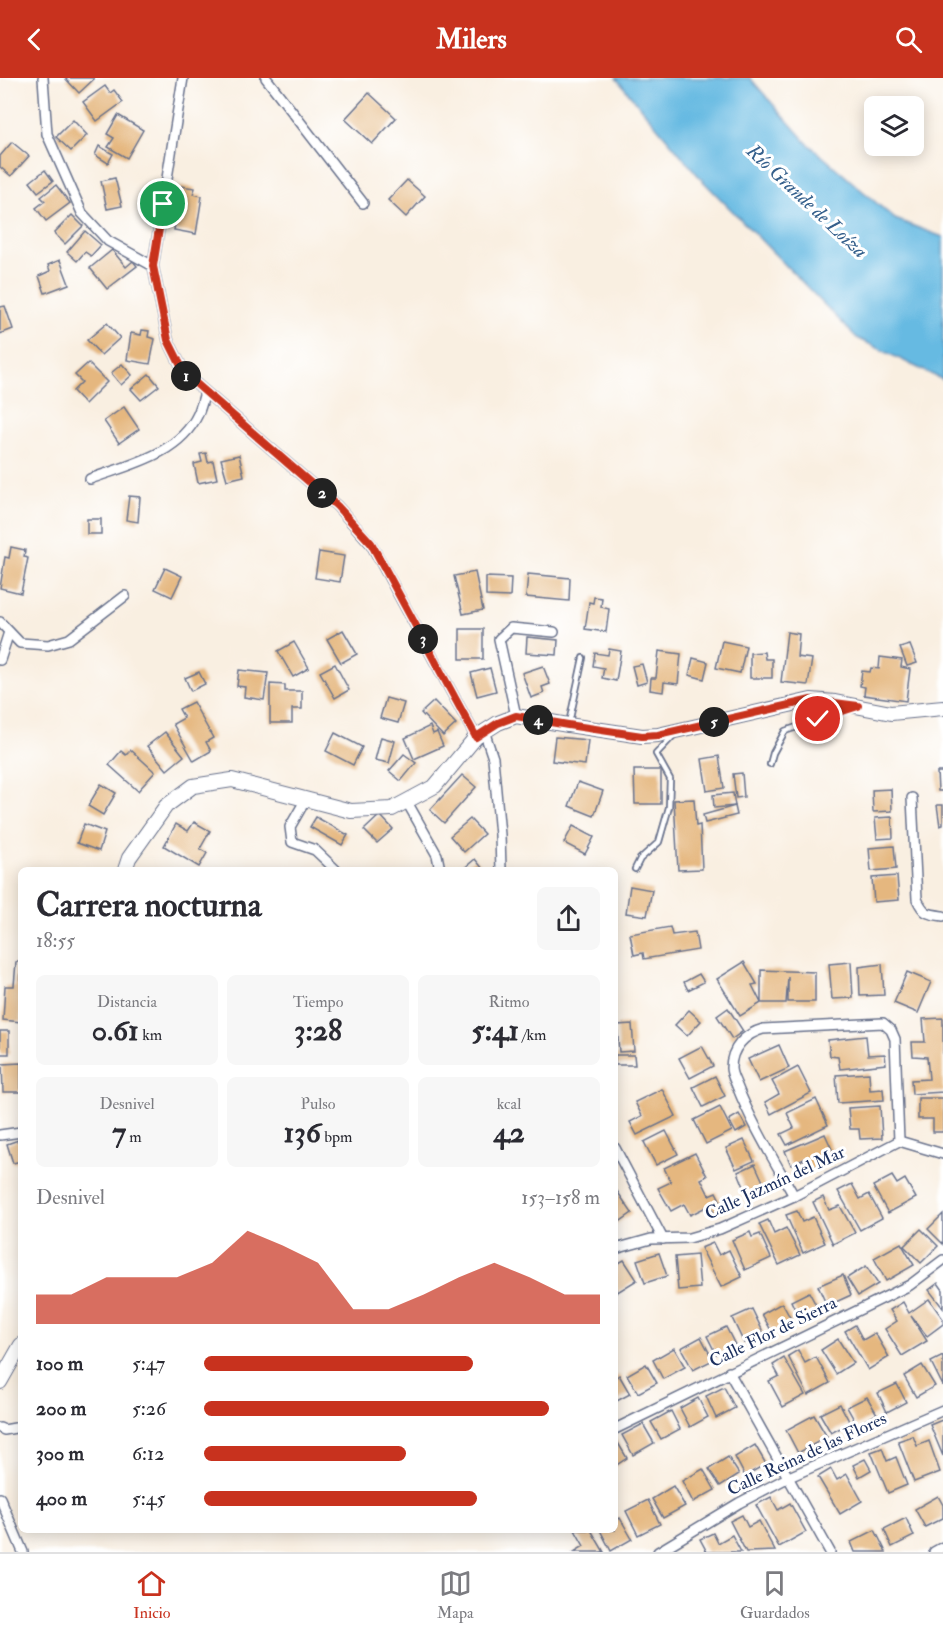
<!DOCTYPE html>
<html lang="es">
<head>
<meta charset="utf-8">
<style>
	body { margin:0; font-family:"IM FELL Double Pica",serif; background:#f7f7f7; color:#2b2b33; height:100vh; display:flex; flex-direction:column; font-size:22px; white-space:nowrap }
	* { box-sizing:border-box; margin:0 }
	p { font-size:20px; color:#7c7c81 }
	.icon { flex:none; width:33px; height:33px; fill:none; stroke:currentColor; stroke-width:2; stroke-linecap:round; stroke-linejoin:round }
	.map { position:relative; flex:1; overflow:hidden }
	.drawer { position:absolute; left:18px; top:789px; width:600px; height:666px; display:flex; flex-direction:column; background:#fff; border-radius:9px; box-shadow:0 3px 15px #0003 }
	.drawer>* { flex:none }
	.tools { position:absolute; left:864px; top:18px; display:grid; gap:12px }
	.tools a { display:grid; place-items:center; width:60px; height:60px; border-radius:9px; background:#fff; box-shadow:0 3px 15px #0003; font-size:30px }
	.pin { position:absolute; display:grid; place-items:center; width:51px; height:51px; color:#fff; margin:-26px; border:3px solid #fff; border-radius:50%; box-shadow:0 2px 6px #0007 }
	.km { position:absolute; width:30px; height:30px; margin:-15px; border-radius:50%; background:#222; color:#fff; font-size:16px; line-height:30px; text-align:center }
	.round { display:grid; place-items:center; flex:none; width:63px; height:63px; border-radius:9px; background:#f7f7f7 }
	.head { display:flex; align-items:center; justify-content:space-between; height:102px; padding:0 18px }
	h1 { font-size:33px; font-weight:700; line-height:45px }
	.figures { display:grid; grid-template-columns:repeat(3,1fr); gap:9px; height:102px; padding:6px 18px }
	.figures div { display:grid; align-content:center; border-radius:9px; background:#f7f7f7; text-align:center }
	.figures b { font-size:30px; font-weight:700 }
	.figures small { font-size:16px; font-weight:400 }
	.figures p { font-size:16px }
	.chart { height:168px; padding:12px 18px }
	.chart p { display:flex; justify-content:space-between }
	.chart svg { width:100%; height:108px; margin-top:6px; fill:#c8321e; opacity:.7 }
	ul { padding:0 18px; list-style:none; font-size:20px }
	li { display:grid; grid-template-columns:96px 72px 1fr; align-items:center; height:45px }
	li i { height:15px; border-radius:8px; background:#c8321e }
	header { display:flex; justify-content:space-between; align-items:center; height:78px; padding:0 18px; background:#c8321e; color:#fff; font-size:27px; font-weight:700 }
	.dock { display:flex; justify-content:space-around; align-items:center; height:84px; border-top:2px solid #e1e1e2; background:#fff; font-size:16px; color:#7c7c81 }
	.dock a { display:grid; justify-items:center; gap:3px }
	.dock .current { color:#c8321e }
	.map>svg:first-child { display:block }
	.water { fill:#66bae2; stroke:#4074a0; stroke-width:1.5 }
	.building { fill:#e5b77f }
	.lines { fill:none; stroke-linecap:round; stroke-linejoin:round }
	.lane-casing { stroke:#69728c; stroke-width:8 }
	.street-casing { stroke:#69728c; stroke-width:12 }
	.secondary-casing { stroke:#69728c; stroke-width:16 }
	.lane { stroke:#fff; stroke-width:4.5 }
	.street { stroke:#fff; stroke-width:9 }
	.secondary { stroke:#fff; stroke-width:14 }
	.route-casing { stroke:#fff; stroke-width:12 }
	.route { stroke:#c8321e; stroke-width:8 }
	.labels { text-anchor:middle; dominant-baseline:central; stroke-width:6; stroke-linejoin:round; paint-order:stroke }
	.street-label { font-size:18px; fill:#1b2f5e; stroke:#fff }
	.water-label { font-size:20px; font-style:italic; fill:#35608c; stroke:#fff }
</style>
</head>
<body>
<header><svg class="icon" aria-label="back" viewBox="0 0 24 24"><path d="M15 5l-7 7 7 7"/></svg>Milers<svg class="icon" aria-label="search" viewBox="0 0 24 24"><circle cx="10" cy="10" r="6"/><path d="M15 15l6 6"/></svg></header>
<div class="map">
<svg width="943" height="1474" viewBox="0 0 943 1474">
	<rect width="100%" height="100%" fill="#fff"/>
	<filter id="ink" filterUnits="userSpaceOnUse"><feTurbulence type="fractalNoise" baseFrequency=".0167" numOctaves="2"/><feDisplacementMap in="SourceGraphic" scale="12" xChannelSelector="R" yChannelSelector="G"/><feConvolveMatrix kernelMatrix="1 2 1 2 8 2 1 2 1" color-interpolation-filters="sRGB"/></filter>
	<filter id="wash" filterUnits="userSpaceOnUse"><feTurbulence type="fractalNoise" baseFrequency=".008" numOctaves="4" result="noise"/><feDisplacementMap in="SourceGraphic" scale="24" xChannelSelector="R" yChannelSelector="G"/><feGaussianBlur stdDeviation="1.35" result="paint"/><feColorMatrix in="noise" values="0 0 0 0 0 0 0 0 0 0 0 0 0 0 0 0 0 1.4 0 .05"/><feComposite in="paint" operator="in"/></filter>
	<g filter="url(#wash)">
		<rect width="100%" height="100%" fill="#f9efe1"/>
		<polygon class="water" points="616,0 750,0 806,64 895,141 943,159 943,302 857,260 702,102"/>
		<g id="blocks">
			<g class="building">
				<polygon points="65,0 93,0 94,1 79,15"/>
				<polygon points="105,8 110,15 114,12 123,24 97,43 83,24"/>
				<polygon points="369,15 396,40 372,66 345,41"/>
				<polygon points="118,37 143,52 127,80 108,69 114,60 107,56"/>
				<polygon points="73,42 87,57 71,73 56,59"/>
				<polygon points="12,64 29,78 11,98 0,89 0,78"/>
				<polygon points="99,68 113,76 108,85 95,77"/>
				<polygon points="45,92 53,103 38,114 30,104"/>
				<polygon points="115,100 122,128 107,131 101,103"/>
				<polygon points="407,102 425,118 406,139 388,122"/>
				<polygon points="56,107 70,125 46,143 36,130 45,123 41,119"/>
				<polygon points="181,108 195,110 193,116 202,118 196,156 174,152"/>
				<polygon points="72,137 83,148 65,166 54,155"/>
				<polygon points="85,153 101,167 91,178 85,174 77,183 67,174"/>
				<polygon points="112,172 126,189 133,183 137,188 107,211 90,190"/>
				<polygon points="60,182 69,206 45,215 39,198 50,193 48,187"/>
				<polygon points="5,228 13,251 0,256 0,229"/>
				<polygon points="107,245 120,260 101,277 87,262"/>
				<polygon points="142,252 149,253 148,259 155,261 150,286 127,282 131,255 141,257"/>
				<polygon points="88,285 107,304 85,326 73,313 82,304 75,297"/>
				<polygon points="122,286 132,297 121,307 111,295"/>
				<polygon points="149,296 159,308 141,322 131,311"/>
				<polygon points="124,329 139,351 119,365 104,343"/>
				<polygon points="206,375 208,384 213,383 217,401 198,405 194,386 202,384 200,376"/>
				<polygon points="239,377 244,398 227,402 221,381"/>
				<polygon points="129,418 140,419 138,444 126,442"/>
				<rect x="87" y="441" width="14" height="15"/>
				<polygon points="11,469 25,472 24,479 28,480 21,515 0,510 5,479 9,480"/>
				<polygon points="319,474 344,478 340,504 315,500"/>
				<polygon points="165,490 182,498 172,519 155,511"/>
				<polygon points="475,494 483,532 463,536 454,498"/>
				<polygon points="528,496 570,500 569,523 526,519"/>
				<polygon points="486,499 511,500 510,519 486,518"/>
				<polygon points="594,519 602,520 601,529 609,531 606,554 585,551 589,524 593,525"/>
				<rect x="460" y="551" width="23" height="30"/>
				<polygon points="343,552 357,576 341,585 327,561"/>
				<polygon points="787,554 799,556 797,579 812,581 808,607 781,604"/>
				<polygon points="527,559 558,562 557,577 526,575"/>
				<polygon points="722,563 746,568 740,595 716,590"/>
				<polygon points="294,564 309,590 293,599 278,573"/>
				<polygon points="910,567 917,585 907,588 900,570"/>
				<polygon points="609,571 621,573 616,603 602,600 604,590 593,588 595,575 608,577"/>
				<polygon points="659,573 681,576 678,606 664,604 663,614 650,612 651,600 656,600"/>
				<polygon points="764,574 765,581 772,581 772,600 750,600 750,575"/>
				<polygon points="880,579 902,582 901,589 910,591 906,623 864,617 865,609 860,608 862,593 870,594 871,590 879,591"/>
				<polygon points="693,580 708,584 704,601 689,597"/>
				<polygon points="335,586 349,612 335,620 320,594"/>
				<polygon points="642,586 647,604 637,607 632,588"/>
				<polygon points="543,588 550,606 542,609 544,615 531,620 522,595"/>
				<polygon points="490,590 496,613 477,618 471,595"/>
				<polygon points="239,592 268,595 264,622 244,619 245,609 237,608"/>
				<polygon points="199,594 205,606 191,613 185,600"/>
				<polygon points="270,606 285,607 285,613 302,613 302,631 292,631 292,645 270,645"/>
				<polygon points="386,620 404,625 398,645 380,640"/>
				<polygon points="434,623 456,646 443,658 421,635"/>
				<polygon points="193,624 213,660 206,664 211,673 194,683 173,646 184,640 179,631"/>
				<polygon points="430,648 433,656 437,654 443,668 414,681 405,660"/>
				<polygon points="165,654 184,678 167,692 147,668"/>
				<polygon points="335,655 362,669 353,687 326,673"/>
				<polygon points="381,659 395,663 389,685 375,682"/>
				<polygon points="555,659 588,662 585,687 552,683"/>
				<polygon points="131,672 155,694 138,713 109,687 121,673 126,677"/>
				<polygon points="404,676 416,685 401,703 389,693"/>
				<polygon points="719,678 724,710 707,713 702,681"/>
				<polygon points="634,692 661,692 661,726 635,726"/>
				<polygon points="937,694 943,694 943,713 938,713"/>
				<polygon points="742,695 744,719 736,720 733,696"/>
				<polygon points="462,697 476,709 444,745 430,732"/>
				<polygon points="578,704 603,713 594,738 569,728"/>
				<polygon points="101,706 116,715 103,737 88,728"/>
				<polygon points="891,711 892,733 873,734 872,712"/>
				<polygon points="733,715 735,728 714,730 713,717"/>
				<polygon points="694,721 696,748 700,747 702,791 678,792 674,722"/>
				<polygon points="937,727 943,727 943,747 940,748"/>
				<polygon points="735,728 737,737 705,745 703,737"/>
				<polygon points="380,737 393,751 377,765 364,752"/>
				<polygon points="316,739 348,757 342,767 310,749"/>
				<polygon points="892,739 893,760 877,761 875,740"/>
				<polygon points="470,741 484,756 464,774 450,758"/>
				<polygon points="194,744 210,753 200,771 207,775 199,789 164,768 176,746 188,753"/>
				<polygon points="84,746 105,754 99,773 77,765"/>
				<polygon points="573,748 594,759 585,776 564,765"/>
				<polygon points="894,768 896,791 871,793 869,770"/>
				<polygon points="475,781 484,792 462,792"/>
				<polygon points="897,798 899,822 874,824 872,800"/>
				<polygon points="630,808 652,812 647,838 626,835"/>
				<polygon points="670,849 672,857 695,854 698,872 644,881 643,875 634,877 630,856"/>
				<polygon points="16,884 21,884 21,944 3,942 5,908 14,908"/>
				<polygon points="744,884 757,906 752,907 761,925 761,892 815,894 815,924 788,924 788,899 786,925 761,925 740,938 717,901"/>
				<polygon points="851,884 853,920 832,921 829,886"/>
				<polygon points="882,886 884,917 860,918 859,889"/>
				<polygon points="907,894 931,904 918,935 894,925"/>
				<polygon points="699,896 704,904 688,912 684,904"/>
				<polygon points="728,930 743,953 732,961 717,938"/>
				<polygon points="689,932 701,943 687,958 675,947"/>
				<polygon points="943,940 943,1014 912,1016 911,1002 929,1001 927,979 913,978 912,964 925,964 923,941"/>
				<polygon points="632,946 634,973 619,974 617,947"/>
				<rect x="0" y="953" width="9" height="23"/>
				<polygon points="866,958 868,977 885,976 886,986 840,991 838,979 830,978 828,962"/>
				<polygon points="779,967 789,990 759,1004 748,981"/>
				<polygon points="702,968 713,988 690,1000 679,980"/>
				<polygon points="615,977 634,977 635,987 615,987"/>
				<polygon points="21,985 21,1014 3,1014 2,986"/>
				<polygon points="798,989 811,1015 771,1036 765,1024 779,1016 772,1003"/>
				<polygon points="869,995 870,1012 883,1011 884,1022 838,1025 836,997"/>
				<polygon points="715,998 725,1018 703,1029 693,1009"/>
				<polygon points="662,1011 676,1038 637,1057 630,1044 642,1038 635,1024"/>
				<polygon points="918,1020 943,1020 943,1054 933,1054 933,1041 918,1041"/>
				<polygon points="816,1021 828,1047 787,1067 781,1056 794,1050 787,1035"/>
				<polygon points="880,1028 882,1060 860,1061 859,1051 850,1051 848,1030"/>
				<polygon points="720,1029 732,1053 706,1066 694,1042"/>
				<polygon points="739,1036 746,1049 736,1055 729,1042"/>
				<polygon points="666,1053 678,1076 656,1087 644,1064"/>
				<polygon points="825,1056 836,1080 809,1092 804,1081 791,1087 785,1073"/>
				<polygon points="21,1061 21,1083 13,1085 7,1066"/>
				<polygon points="744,1062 754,1083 736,1091 726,1070"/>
				<polygon points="695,1075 707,1098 701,1101 709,1117 716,1114 725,1132 715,1137 710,1127 690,1137 684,1126 671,1133 658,1110 671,1104 664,1090"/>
				<polygon points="755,1086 765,1108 747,1116 738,1094"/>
				<polygon points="892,1098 897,1106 905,1101 916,1120 888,1135 873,1108"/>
				<polygon points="852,1106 860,1121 869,1116 882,1140 860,1152 838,1113"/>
				<polygon points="617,1113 632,1135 615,1147 615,1114"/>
				<polygon points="823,1119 829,1132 840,1128 855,1155 833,1166 813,1124"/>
				<polygon points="797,1133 802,1144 813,1139 825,1165 803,1175 786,1137"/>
				<polygon points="943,1136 943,1166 928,1151"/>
				<polygon points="768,1142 774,1156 786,1150 800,1177 779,1187 759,1146"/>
				<polygon points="921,1151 938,1168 921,1185 904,1168"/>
				<polygon points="750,1154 752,1159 760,1156 771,1180 745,1192 732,1162"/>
				<polygon points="713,1165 719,1177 729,1172 742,1199 721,1209 701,1170"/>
				<polygon points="901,1165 914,1187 886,1203 874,1180"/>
				<polygon points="659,1175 667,1198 645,1205 637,1182"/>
				<polygon points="697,1177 700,1210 678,1212 675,1179"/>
				<polygon points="624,1182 637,1202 616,1215 615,1187"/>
				<polygon points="866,1188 878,1206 858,1218 847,1200"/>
				<polygon points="843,1197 851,1217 827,1228 818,1208"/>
				<polygon points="938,1205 943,1212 943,1230 929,1212"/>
				<polygon points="809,1214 818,1231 799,1240 791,1223"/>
				<polygon points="929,1221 943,1241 943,1246 927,1258 911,1238 927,1263 902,1278 885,1251 897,1243 890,1232 903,1224 909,1235"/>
				<polygon points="782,1225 792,1243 772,1254 762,1236"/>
				<polygon points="752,1231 764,1256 744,1265 732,1240"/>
				<polygon points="855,1247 863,1262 875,1255 889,1279 868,1292 845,1253"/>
				<polygon points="726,1249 735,1267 716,1276 707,1258"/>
				<polygon points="701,1259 713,1282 693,1292 681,1270"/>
				<polygon points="838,1261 853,1285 836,1296 821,1272"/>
				<polygon points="674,1270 685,1289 663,1301 653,1282"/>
				<polygon points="798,1272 805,1285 816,1279 830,1305 808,1317 788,1278"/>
				<polygon points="943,1278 943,1308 931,1284"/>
				<polygon points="784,1280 805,1317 783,1329 769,1303 779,1298 773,1287"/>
				<polygon points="646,1286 657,1305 638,1315 627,1297"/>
				<polygon points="922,1287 935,1308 916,1319 904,1298"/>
				<polygon points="619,1297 630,1316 615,1324 615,1300"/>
				<polygon points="897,1306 906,1324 887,1334 878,1315"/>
				<polygon points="724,1309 735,1330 716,1340 706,1318"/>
				<polygon points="867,1319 877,1336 857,1347 847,1329"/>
				<polygon points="698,1320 708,1339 690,1349 680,1330"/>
				<polygon points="840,1326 850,1345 831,1355 820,1336"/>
				<polygon points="671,1333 680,1351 661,1361 651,1344"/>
				<polygon points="814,1337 827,1359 798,1375 786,1352"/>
				<polygon points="942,1342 943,1345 943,1378 930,1347"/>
				<polygon points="643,1346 654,1365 633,1377 622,1357"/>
				<polygon points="913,1358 917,1368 929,1363 940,1394 914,1404 898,1363"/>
				<polygon points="615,1360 627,1380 615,1388"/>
				<polygon points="755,1367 766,1386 745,1398 735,1379"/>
				<polygon points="882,1370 887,1383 896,1379 907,1407 888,1415 871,1374"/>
				<polygon points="728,1379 739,1396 720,1408 709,1391"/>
				<polygon points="865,1381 871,1392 859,1399 853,1387"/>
				<polygon points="703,1391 715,1412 693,1424 682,1403"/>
				<polygon points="831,1391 837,1402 847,1396 862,1423 840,1436 818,1399"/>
				<polygon points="673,1408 685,1428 663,1440 652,1421"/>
				<polygon points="938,1418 943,1427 943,1440 925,1449 915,1431"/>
				<polygon points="771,1419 778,1432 790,1425 806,1454 779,1469 756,1427"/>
				<polygon points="648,1422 660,1446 638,1457 626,1433"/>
				<polygon points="742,1437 748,1449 759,1443 775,1473 746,1474 730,1443"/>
				<polygon points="620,1440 632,1461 611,1473 600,1452 615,1452 615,1443"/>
				<polygon points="906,1440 914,1458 892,1469 884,1451"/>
				<polygon points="575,1452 591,1452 604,1474 574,1474 584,1468"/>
				<polygon points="875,1452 886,1474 855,1474 851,1464"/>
				<polygon points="713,1455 718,1465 732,1457 741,1474 707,1474 700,1461"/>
			</g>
		</g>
	</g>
	<g filter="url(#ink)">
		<use href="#blocks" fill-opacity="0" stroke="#69728c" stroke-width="1.5"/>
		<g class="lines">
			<defs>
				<g id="lane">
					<polyline points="569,645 583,580"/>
					<polyline points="770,686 773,675 785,653 850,631"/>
					<polyline points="635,791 640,781 659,764 669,729 670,701 656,676 674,657"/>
				</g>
				<g id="street">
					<polyline points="43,0 47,56 82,135 108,163 153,188 168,262 185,296 337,428 371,466 476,659"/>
					<polyline points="266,0 363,125"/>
					<polyline points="153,188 183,0"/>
					<path d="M 90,401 C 128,387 179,377 198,336 C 201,329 203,321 205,314"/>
					<polyline points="0,544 20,565 48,567 69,561 125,518"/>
					<polyline points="0,582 9,554"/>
					<polyline points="516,638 499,561 511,550 554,554"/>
					<polyline points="484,653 493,680 500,757 501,792"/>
					<path d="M 912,720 L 917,821 C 924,836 927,836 943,838"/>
					<polyline points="306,721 290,749 292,764 315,772 336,792"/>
					<polyline points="407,724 437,777 440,792"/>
					<polyline points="0,1057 21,1054"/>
					<polyline points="615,1070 663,1161"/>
					<path d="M 794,1118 C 774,1082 752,1046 737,1008 C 735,1003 731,996 731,990 C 731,970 745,956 763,951 L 883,945 L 891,952 L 895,961 L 899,1063"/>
					<polyline points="615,1171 651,1161 689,1160 720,1151 794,1118 899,1063 943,1076"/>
					<polyline points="729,1294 830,1474"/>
					<polyline points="0,1350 4,1352 21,1349"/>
					<polyline points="615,1351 910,1207 943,1182"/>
					<polyline points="0,1420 23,1474"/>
					<polyline points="658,1474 739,1425 789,1399 943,1332"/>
					<polyline points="934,1474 943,1469"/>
				</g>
				<g id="secondary">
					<polyline points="125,792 129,780 166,728 193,708 232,702 351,733 392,731 435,708 476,659 498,645 516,638 568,647 642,658 658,657 811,622 835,624 891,635 943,630"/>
					<polyline points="0,1304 21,1267"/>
				</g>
			</defs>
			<use href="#lane" class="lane-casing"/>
			<use href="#street" class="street-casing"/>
			<use href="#secondary" class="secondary-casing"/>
			<use href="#lane" class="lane"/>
			<use href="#street" class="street"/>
			<use href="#secondary" class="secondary"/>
		</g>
	</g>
	<g class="lines" filter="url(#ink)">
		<defs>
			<polyline id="route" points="163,126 153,188 168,262 185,296 337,428 371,465 476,659 498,645 516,638 568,647 642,658 658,657 811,622 858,628 818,641"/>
		</defs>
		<use href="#route" class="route-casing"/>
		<use href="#route" class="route"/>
	</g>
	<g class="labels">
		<g class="street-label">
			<text transform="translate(775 1105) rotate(-25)">Calle Jazmín del Mar</text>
			<text transform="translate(773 1254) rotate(-26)">Calle Flor de Sierra</text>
			<text transform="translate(807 1376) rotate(-25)">Calle Reina de las Flores</text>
		</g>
		<g class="water-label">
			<text transform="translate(807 123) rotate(43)">Río Grande de Loíza</text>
		</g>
	</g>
</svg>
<div class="tools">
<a><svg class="icon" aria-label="layers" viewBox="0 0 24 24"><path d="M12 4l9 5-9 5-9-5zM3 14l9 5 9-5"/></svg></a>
</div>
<div class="pin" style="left:163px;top:126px;background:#1e9e55"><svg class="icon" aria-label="arrive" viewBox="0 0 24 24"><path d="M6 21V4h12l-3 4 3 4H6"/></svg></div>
<div class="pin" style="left:818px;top:641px;background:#d93025"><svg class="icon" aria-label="check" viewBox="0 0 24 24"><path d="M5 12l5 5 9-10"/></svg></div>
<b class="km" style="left:186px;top:298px">1</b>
<b class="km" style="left:322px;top:415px">2</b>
<b class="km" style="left:423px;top:561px">3</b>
<b class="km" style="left:538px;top:642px">4</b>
<b class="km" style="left:714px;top:644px">5</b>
<section class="drawer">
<div class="head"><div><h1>Carrera nocturna</h1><p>18:55</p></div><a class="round"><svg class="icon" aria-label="share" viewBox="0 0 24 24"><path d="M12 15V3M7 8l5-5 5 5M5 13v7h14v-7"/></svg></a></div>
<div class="figures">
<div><p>Distancia</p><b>0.61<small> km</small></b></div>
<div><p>Tiempo</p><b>3:28</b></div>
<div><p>Ritmo</p><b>5:41<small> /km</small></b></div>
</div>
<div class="figures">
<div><p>Desnivel</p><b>7<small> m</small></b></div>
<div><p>Pulso</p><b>136<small> bpm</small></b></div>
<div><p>kcal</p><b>42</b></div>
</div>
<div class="chart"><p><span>Desnivel</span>153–158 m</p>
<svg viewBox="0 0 160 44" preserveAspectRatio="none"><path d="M0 44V32L10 32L20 25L30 25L40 25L50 19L60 6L70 12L80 19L90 38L100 38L110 32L120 25L130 19L140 25L150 32L160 32V44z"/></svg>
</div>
<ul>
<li><b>100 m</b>5:47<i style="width:68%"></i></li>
<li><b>200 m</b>5:26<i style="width:87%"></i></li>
<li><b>300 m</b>6:12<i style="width:51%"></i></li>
<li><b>400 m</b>5:45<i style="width:69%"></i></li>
</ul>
</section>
</div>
<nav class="dock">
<a class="current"><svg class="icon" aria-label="home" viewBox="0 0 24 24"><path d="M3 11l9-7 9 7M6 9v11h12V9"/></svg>Inicio</a>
<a><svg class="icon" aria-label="map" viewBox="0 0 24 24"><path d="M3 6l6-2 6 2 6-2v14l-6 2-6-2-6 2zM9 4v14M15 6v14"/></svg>Mapa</a>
<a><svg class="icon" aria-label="saved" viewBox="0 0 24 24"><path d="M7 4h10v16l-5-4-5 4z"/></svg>Guardados</a>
</nav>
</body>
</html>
